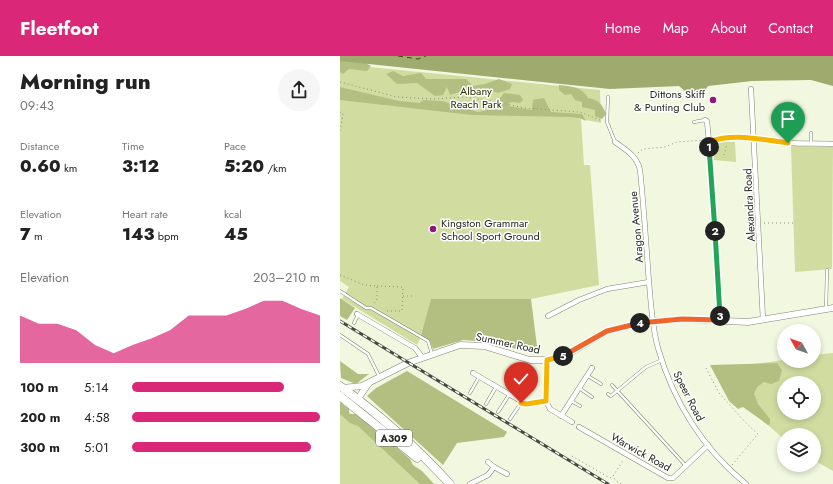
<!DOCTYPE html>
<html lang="en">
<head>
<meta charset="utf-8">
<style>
	body { margin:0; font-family:Jost,sans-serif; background:#f6f6f6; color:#222; height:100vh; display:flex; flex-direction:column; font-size:15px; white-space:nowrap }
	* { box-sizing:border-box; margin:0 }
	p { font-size:13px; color:#767676 }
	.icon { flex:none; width:22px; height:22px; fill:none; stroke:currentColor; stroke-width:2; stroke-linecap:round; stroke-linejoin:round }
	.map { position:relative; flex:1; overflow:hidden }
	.panel { display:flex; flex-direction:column; background:#fff; width:340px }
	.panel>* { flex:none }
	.needle { width:26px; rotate:310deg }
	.tools { position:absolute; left:437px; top:268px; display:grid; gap:8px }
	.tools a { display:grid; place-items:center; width:44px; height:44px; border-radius:50%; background:#fff; box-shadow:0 2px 6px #0003; font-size:20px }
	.pin { position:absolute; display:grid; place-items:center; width:34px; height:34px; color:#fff; margin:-41px -17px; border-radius:50% 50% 50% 0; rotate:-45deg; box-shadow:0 0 4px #0007 }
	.pin .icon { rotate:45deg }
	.km { position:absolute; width:20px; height:20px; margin:-10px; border-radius:50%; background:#222; color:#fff; font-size:11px; line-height:20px; text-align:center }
	.round { display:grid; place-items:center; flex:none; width:42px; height:42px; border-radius:21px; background:#f6f6f6 }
	.headline { display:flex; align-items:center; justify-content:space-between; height:68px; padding:0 20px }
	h1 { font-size:22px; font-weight:800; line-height:30px }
	.figures { display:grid; grid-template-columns:repeat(3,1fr); gap:6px; height:68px; padding:4px 20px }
	.figures div { display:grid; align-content:center }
	.figures b { font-size:17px; font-weight:800 }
	.figures small { font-size:11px; font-weight:400 }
	.figures p { font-size:11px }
	.chart { height:112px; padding:8px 20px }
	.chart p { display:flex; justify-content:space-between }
	.chart svg { width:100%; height:72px; margin-top:4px; fill:#db2777; opacity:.7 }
	ul { padding:0 20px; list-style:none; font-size:13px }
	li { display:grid; grid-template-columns:64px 48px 1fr; align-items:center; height:30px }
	li i { height:10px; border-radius:5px; background:#db2777 }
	header { display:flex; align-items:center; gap:24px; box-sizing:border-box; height:56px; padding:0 20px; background:#db2777; color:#fff }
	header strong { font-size:19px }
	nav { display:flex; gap:22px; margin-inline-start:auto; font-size:14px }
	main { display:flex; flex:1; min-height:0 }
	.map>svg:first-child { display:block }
	.green { fill:#d1dca1; fill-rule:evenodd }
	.forest { fill:#b3be81 }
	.water { fill:#9faa6e }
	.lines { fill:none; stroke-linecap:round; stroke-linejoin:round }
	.ferry { stroke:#404800; stroke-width:1; stroke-dasharray:5 4; stroke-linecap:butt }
	.lane-casing { stroke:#808470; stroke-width:3.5 }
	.street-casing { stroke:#808470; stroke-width:5.5 }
	.secondary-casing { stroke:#808470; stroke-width:7 }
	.highway-casing { stroke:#808470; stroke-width:9 }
	.path { stroke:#8a8d7e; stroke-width:1; stroke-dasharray:1 3; stroke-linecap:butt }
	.lane { stroke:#fff; stroke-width:2.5 }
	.street { stroke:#fff; stroke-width:4.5 }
	.secondary { stroke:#fff; stroke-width:6 }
	.highway { stroke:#fff; stroke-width:8 }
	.rail-casing { stroke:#47493f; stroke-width:3 }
	.rail { stroke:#fff; stroke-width:1.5; stroke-dasharray:4.5; stroke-linecap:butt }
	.split-1-casing { stroke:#fff; stroke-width:8 }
	.split-2-casing { stroke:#fff; stroke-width:8 }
	.split-3-casing { stroke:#fff; stroke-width:8 }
	.split-4-casing { stroke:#fff; stroke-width:8 }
	.split-5-casing { stroke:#fff; stroke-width:8 }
	.split-6-casing { stroke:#fff; stroke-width:8 }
	.split-1 { stroke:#f5b400; stroke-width:5 }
	.split-2 { stroke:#22a559; stroke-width:5 }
	.split-3 { stroke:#22a559; stroke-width:5 }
	.split-4 { stroke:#f0652b; stroke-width:5 }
	.split-5 { stroke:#f0652b; stroke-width:5 }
	.split-6 { stroke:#f5b400; stroke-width:5 }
	.poi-dot { fill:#911876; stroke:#fff; stroke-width:1.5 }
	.labels { text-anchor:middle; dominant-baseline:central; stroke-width:3; stroke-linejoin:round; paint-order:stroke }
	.shield { fill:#fff; stroke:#666862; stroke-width:1 }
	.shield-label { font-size:10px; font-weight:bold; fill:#25271f }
	.park-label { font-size:11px; fill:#282d00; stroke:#fff }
	.poi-label { font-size:11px; fill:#25271f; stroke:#fff; text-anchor:end }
	.street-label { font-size:11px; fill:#25271f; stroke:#fff }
</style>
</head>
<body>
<header>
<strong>Fleetfoot</strong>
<nav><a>Home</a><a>Map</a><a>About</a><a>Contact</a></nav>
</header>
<main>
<section class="panel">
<div class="headline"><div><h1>Morning run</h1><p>09:43</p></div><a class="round"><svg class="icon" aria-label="share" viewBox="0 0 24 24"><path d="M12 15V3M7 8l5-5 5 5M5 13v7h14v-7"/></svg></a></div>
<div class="figures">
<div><p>Distance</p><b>0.60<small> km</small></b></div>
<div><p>Time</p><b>3:12</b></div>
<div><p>Pace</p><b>5:20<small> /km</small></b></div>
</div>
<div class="figures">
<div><p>Elevation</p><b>7<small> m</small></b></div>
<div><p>Heart rate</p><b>143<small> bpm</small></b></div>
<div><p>kcal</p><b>45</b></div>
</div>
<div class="chart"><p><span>Elevation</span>203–210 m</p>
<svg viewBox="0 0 160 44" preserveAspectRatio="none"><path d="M0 44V15L10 20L20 20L30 24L40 33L50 38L60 33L70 29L80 24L90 15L100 15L110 15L120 11L130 6L140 6L150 11L160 15V44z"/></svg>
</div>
<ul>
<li><b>100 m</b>5:14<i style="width:81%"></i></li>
<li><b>200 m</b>4:58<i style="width:100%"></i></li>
<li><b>300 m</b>5:01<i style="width:95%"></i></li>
</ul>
</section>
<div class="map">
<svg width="493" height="428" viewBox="0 0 493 428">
	<rect width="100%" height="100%" fill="#f2f7e0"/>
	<g class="green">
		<polygon points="0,8 260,34 261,67 241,63 244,109 250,109 259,229 191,243 91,243 84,275 77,289 2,243 9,231 0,225"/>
		<path d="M 380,85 L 395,86 L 396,106 L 374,104 C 373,96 372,89 380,85 Z"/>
		<polygon points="451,90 493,91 492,213 455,216"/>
		<path d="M 493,297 L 493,415 L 474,404 L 474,379 L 444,379 L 444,383 L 414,357 L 406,309 L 444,304 L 474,305 L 474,299 ZM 444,327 L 474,327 L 474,357 L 444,357 Z"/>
		<polygon points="0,348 77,418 86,428 0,428"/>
	</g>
	<g class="forest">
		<polygon points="0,0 13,0 31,10 27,15 9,13 3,18 0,16"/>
		<polygon points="53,15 63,20 81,17 86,23 126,23 133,30 145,28 159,23 172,28 170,33 158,37 152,35 144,39 136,36 127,40 123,35 110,39 107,31 103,39 95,40 77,27 57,28 46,18"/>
		<path d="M 219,29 C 231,30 242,31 248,42 C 259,44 262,48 266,58 L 262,63 L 255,60 L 255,54 L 242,51 L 242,46 L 235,44 L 231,38 L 225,39 L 219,34 Z"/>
		<polygon points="0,31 59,45 80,47 83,44 102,45 138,56 152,53 164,37 180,39 183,44 180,47 173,46 169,47 169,50 192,54 193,44 204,42 211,56 242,58 246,65 240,62 230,61 132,59 0,44"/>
		<polygon points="0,242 15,252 7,264 0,260"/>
		<polygon points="91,243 191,243 198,298 147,286 123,284 93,293 90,286 81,280"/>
		<polygon points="0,305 18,318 29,318 16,328 1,322"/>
		<polygon points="437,307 442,314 439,325 431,328 424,326 417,331 414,338 418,348 430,363 430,368 428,369 403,351 398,353 389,345 370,309"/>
		<polygon points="67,315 167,376 164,381 117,387 103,409 27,340 36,332"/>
		<polygon points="0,346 9,353 9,358 17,358 70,403 73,409 82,415 94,428 80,428 18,370 10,367 0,358"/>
	</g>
	<polygon class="water" points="0,0 493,0 493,30 471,24 412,25 368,30 366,33 347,37 339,30 270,33 0,5"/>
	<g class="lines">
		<polyline class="ferry" points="58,0 78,3 86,0"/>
		<defs>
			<g id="lane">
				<polyline points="268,41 267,66 275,86"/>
				<polyline points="354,66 365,64"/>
				<polyline points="471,87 471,77"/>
				<polyline points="0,235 26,252 31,252 88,285 92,298"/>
				<polyline points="486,253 487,214"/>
				<polyline points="14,267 18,259"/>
				<polyline points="0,279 28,298 39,320"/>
				<polyline points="248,320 261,328"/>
				<polyline points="272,329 346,410"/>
				<polyline points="239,332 252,341"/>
				<polyline points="130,337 139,321"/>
				<polyline points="268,338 271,340 306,311 322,304"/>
				<polyline points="231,345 240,350"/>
				<polyline points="146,348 156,331"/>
				<polyline points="158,356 169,339"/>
				<polyline points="170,363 181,347"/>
			</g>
			<g id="street">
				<polyline points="411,33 423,264"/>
				<polyline points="365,64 367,65 369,86 380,264"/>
				<path d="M 275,86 C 286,94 297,100 300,114 C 304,151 306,188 309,226 C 311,248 312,271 318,292 C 333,345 363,393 406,428"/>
				<path d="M 369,86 C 394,76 423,85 449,87 C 464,88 478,87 493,88"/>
				<polyline points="17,258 75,292 82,301"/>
				<polyline points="208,260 239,244 267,233 309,226"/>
				<polyline points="133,317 186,348 206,345 207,304"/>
				<polyline points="206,345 210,353 232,366"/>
				<polyline points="221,360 252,312"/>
				<polyline points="239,371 328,422 333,422 368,389"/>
				<polyline points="148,406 154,411 167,418"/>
				<polyline points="130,428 148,419 154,411"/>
			</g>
			<g id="secondary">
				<polyline points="3,332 22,330 68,307 120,289 144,290 190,304 207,304 230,297 267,275 305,266 342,263 408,266 493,252"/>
				<polyline points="20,344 19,341 29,327"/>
			</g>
			<g id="highway">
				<path d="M 0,330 C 40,359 77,392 110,428"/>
				<polyline points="0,340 77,402"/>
			</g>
		</defs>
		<use href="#lane" class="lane-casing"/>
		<use href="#street" class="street-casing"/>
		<use href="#secondary" class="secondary-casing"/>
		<use href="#highway" class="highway-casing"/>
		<g class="path">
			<polyline points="0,26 57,41 93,43 126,41 162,47 184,52 240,56 262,65"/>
			<polyline points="0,56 3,57 0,76"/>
			<polyline points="298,97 303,93 325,91 337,86 364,84"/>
			<polyline points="384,99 387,88"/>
			<polyline points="424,167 453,167"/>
			<polyline points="0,219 24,229 37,230 37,243 34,248"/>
			<polyline points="37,230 63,231 62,255 46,255"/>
			<polyline points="63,240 73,240"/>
			<polyline points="366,312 379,337 406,367 418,378 392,409"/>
			<polyline points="232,400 270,422 273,420"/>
			<polyline points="281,428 275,424 273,420 284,403"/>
		</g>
		<use href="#lane" class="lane"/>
		<use href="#street" class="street"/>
		<use href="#secondary" class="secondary"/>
		<use href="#highway" class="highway"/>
		<defs>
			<polyline id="rail" points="0,265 268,428"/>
		</defs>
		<use href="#rail" class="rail-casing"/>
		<use href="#rail" class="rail"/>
	</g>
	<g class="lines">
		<defs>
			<path id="split-1" d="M 369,91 L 369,86 C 392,76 423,84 448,87"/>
			<polyline id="split-2" points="369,91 375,175"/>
			<polyline id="split-3" points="375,175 380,260"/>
			<polyline id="split-4" points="300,267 342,263 380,264 380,260"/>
			<polyline id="split-5" points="223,300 267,275 300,267"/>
			<polyline id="split-6" points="181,347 186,348 206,345 207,304 223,300"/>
		</defs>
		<use href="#split-1" class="split-1-casing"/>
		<use href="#split-2" class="split-2-casing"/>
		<use href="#split-3" class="split-3-casing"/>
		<use href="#split-4" class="split-4-casing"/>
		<use href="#split-5" class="split-5-casing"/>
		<use href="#split-6" class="split-6-casing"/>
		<use href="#split-1" class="split-1"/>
		<use href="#split-2" class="split-2"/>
		<use href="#split-3" class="split-3"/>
		<use href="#split-4" class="split-4"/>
		<use href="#split-5" class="split-5"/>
		<use href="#split-6" class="split-6"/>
	</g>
	<g class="poi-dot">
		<circle cx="373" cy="44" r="4"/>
		<circle cx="93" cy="173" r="4"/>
	</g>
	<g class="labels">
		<rect class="shield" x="36" y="374" width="36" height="16" rx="3"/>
		<g class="shield-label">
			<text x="54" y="382">A309</text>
		</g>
		<g class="park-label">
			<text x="136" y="35">Albany<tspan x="136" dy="13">Reach Park</tspan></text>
		</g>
		<g class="poi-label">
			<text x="365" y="38">Dittons Skiff<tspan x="365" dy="13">&amp; Punting Club</tspan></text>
			<text x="101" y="167" text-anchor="start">Kingston Grammar<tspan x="101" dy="13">School Sport Ground</tspan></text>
		</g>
		<g class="street-label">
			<text transform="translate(409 149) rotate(-93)">Alexandra Road</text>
			<text transform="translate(296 171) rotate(-95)">Aragon Avenue</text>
			<text transform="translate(168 287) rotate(12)">Summer Road</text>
			<text transform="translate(349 340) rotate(63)">Speer Road</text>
			<text transform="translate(301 396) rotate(29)">Warwick Road</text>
		</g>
	</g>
</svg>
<div class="tools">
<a><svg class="needle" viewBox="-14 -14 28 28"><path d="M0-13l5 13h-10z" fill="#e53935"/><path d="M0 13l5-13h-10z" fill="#767676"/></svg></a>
<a><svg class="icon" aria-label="locate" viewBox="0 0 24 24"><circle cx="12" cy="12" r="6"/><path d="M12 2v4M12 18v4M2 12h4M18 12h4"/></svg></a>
<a><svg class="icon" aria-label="layers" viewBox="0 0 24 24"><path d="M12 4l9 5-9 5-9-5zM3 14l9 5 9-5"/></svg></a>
</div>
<div class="pin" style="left:448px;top:87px;background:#1e9e55"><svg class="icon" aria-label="arrive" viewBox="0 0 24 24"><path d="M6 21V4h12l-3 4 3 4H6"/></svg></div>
<div class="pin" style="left:181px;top:347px;background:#d93025"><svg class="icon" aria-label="check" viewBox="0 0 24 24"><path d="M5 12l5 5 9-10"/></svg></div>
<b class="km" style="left:369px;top:91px">1</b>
<b class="km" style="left:375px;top:175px">2</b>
<b class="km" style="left:380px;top:260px">3</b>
<b class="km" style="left:300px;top:267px">4</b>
<b class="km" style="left:223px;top:300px">5</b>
</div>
</main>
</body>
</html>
